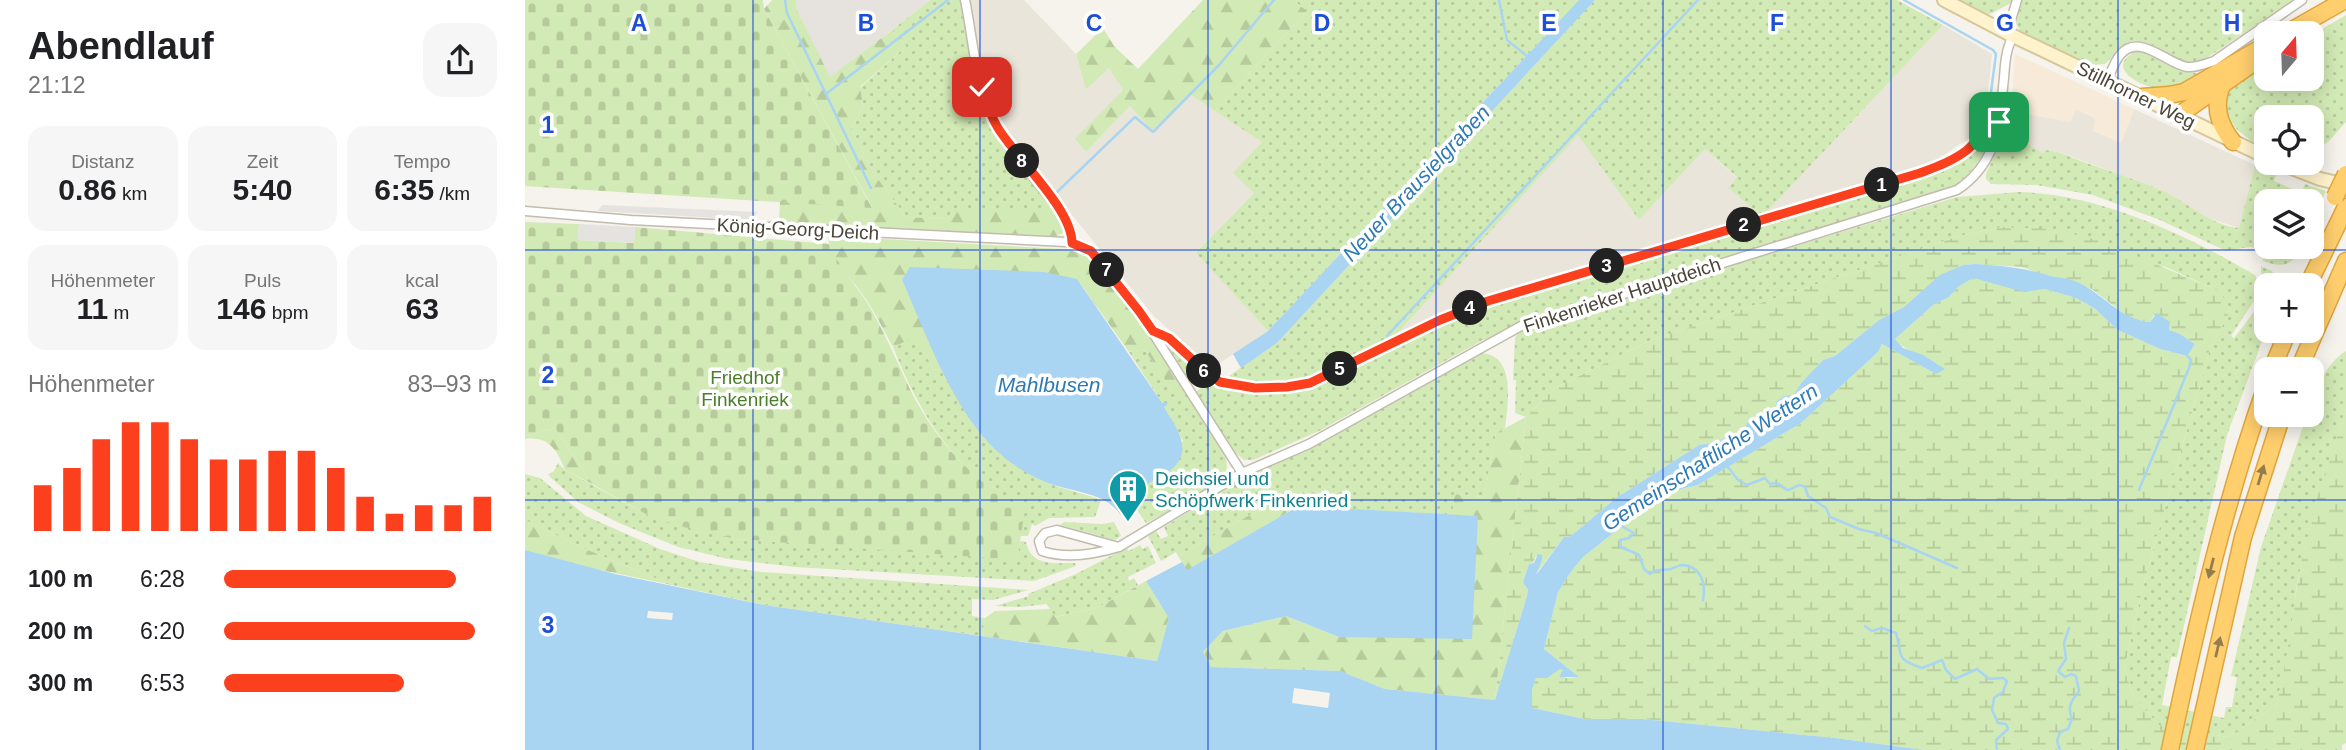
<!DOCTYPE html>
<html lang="de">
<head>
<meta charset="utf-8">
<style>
	body { margin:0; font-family:Arial,sans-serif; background:#f6f6f6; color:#202124; height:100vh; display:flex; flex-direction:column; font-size:26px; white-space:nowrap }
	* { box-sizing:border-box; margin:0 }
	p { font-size:23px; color:#757577 }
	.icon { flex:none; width:38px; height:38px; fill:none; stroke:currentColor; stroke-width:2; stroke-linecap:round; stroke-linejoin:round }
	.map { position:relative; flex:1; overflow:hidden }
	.details { display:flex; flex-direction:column; background:#fff; width:525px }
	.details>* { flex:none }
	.needle { width:46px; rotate:19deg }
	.fabs { position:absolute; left:1729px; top:21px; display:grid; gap:14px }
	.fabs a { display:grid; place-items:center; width:70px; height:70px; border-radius:14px; background:#fff; box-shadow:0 4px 18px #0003; font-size:35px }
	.pin { position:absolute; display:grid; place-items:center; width:60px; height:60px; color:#fff; margin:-30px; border-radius:14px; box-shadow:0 4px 10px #0006 }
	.km { position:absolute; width:35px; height:35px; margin:-18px; border-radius:50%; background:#222; color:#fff; font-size:19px; line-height:35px; text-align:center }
	.round { display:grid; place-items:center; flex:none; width:74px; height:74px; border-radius:21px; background:#f6f6f6 }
	.head { display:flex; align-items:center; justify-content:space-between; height:119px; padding:0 28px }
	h1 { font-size:38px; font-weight:800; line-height:52px }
	.figures { display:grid; grid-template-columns:repeat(3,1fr); gap:10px; height:119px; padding:7px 28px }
	.figures div { display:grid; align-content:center; border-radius:18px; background:#f6f6f6; text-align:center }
	.figures b { font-size:30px; font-weight:800 }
	.figures small { font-size:19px; font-weight:400 }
	.figures p { font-size:19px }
	.chart { height:196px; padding:14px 28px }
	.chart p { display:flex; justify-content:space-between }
	.chart svg { width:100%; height:126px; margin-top:7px; stroke:#fc3f1d; stroke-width:6 }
	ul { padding:0 28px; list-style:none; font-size:23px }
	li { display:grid; grid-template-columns:112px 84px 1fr; align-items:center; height:52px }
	li i { height:18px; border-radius:9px; background:#fc3f1d }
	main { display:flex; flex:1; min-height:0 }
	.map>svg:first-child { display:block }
	.residential { fill:#eae5da }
	.commercial { fill:#f7ead8 }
	.industrial { fill:#e6e2dd }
	.grass { fill:url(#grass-dots) }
	.forest { fill:url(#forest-firs) }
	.wetland { fill:url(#wetland-marsh) }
	.cemetery { fill:url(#cemetery-stones) }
	.parking { fill:#e5e3e0 }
	.water { fill:#a9d4f2 }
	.pier { fill:#f6f3ec }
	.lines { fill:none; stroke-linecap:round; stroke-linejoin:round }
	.stream { stroke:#a9d4f2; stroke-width:2.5 }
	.minor-casing { stroke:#c2bbae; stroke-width:11 }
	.secondary-casing { stroke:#d6c79b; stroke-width:16 }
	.motorway-casing { stroke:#e0a43c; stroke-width:19 }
	.minor { stroke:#fff; stroke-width:8 }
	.secondary { stroke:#fff3cd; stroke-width:12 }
	.motorway { stroke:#ffcf6e; stroke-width:16 }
	.motorway-bridge-casing { stroke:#e0a43c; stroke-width:19; stroke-linecap:butt }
	.motorway-bridge { stroke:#ffcf6e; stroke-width:16 }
	.oneway { fill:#937c4e }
	.route-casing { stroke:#fff; stroke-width:14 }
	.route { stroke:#fc3f1d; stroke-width:9 }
	.grid { fill:none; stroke:#1d4ed8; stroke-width:2; stroke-opacity:0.55 }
	.labels { text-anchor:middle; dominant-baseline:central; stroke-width:7; stroke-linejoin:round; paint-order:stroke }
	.street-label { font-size:19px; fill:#4b4439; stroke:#fff }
	.park-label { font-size:19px; fill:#4a7f2a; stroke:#fff }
	.culture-label { font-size:19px; fill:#0d838f; stroke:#fff; text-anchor:start }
	.water-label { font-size:21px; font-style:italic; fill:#2e7ab2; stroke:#fff }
	.grid-label { font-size:23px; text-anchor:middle; font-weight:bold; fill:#1d4ed8; stroke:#fff; stroke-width:7; stroke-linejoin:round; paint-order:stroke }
</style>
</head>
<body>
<main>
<section class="details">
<div class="head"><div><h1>Abendlauf</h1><p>21:12</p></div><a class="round"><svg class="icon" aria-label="share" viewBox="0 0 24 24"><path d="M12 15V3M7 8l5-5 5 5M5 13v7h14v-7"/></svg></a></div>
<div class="figures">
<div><p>Distanz</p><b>0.86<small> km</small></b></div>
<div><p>Zeit</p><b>5:40</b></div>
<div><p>Tempo</p><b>6:35<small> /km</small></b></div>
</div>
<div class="figures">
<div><p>Höhenmeter</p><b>11<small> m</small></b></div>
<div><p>Puls</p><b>146<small> bpm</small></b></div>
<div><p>kcal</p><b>63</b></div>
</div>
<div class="chart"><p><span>Höhenmeter</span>83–93 m</p>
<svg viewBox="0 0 160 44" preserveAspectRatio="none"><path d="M5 44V28M15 44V22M25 44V12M35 44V6M45 44V6M55 44V12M65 44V19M75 44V19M85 44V16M95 44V16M105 44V22M115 44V32M125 44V38M135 44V35M145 44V35M155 44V32"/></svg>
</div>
<ul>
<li><b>100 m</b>6:28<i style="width:85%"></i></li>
<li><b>200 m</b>6:20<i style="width:92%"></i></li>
<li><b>300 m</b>6:53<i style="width:66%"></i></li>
</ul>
</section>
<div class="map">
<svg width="1821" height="750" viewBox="0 0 1821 750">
	<defs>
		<pattern id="grass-dots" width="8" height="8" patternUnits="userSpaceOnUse" patternTransform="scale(1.75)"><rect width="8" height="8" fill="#d2eab5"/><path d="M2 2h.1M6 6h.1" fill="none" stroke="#b6ca9c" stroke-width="1.8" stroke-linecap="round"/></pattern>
		<pattern id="forest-firs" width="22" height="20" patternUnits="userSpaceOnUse" patternTransform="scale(1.75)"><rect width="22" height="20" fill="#d2eab5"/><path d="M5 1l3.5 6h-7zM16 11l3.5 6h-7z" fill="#b6ca9c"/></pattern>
		<pattern id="wetland-marsh" width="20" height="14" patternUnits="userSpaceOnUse" patternTransform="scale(1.75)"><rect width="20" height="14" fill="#d2eab5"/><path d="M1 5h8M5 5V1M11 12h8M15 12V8" fill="none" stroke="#b6ca9c"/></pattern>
		<pattern id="cemetery-stones" width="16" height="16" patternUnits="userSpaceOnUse" patternTransform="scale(1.75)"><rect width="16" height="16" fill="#d2eab5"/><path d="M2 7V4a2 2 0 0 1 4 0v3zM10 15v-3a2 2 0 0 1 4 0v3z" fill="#b6ca9c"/></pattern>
	</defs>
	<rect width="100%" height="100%" fill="#f6f3ec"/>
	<g class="residential">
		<polygon points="445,0 499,0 551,54 561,90 584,68 598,90 551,139 561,152 605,106 666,95 737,142 729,193 672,253 743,331 686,369 628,315 476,127 464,103 459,81"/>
		<polygon points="1418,25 1467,54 1461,115 1444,138 1411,160 1237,217 963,301 860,347 1053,134 1114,220 1180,149 1212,178 1205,187 1237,217"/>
		<polygon points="1487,101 1498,103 1545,122 1551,109 1570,118 1596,143 1609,109 1730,165 1714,228 1683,218 1636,190 1534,152 1520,150 1519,153 1507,148 1484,134"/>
	</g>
	<polygon class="commercial" points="1490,54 1609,109 1596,143 1568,131 1570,118 1551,110 1545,122 1506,115 1498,103 1487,101"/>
	<polygon class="industrial" points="271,0 405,0 305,78 272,10"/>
	<g class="grass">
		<polygon points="405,0 436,0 451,81 458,105 532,212 428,212 422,219 381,217 350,175 326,129 338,106 335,88 381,46 367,30"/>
		<polygon points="768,0 1054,0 743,331 671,253 729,193 708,173 737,142 690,111 782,11"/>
		<polygon points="1070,0 1372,0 1418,25 1237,217 1204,188 1212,177 1180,149 1114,220 1053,135 860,347 799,377 730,388 695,382 752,343"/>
		<polygon points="1434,0 1489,0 1488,2 1463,15"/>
		<path d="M 1496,0 L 1769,0 L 1680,59 C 1675,61 1669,62 1663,62 C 1644,60 1620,31 1600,44 C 1593,49 1587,58 1580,64 L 1567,65 L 1495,31 L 1491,23 Z"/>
		<path d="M 1821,15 L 1821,122 L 1803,142 L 1787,151 L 1787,117 L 1741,117 L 1741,151 L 1729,146 C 1725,137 1715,134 1709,126 C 1683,96 1719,75 1741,62 L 1741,79 L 1787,79 L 1787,35 Z"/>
		<path d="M 1610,52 L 1619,52 L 1655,69 L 1675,74 C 1662,80 1647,89 1632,88 C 1614,86 1580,67 1610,52 Z"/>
		<path d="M 1482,107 L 1486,107 L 1484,134 L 1518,153 L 1520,150 L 1533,152 C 1567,166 1602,176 1636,190 C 1662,202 1685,225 1714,228 L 1730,165 L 1751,174 L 1749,181 C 1758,184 1767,190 1776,193 L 1780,184 L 1801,191 L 1787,223 L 1787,201 L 1741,201 L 1741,247 L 1776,247 C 1768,266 1757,268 1738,261 L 1737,253 C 1725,241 1714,252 1699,250 L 1635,220 L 1568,195 L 1512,185 L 1466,184 L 1461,179 L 1461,174 L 1476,141 Z"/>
		<path d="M 1465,130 L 1468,131 C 1459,156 1448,173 1426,188 L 1008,317 L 966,338 L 958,340 L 794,431 L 728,460 L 719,460 L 711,453 L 709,453 L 670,392 L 687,381 C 714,397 757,394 787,386 L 922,321 L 977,301 L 1049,282 L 1092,266 L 1300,203 L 1409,175 L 1443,155 Z"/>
		<path d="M 1493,192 C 1575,194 1660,234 1730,275 L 1735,287 L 1734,293 L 1706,336 L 1709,338 C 1717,327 1740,301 1740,288 C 1740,280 1735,275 1736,266 L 1747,271 L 1755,285 L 1741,285 L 1741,331 L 1702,435 L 1652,657 L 1646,657 L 1637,705 L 1699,718 L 1701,707 L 1707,707 L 1712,677 L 1706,676 L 1736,547 L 1782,415 L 1787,415 C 1787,392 1802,362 1821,351 L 1821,409 L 1784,527 L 1772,584 L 1764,650 L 1751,706 L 1702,737 L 1634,725 L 1609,697 L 1599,670 L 1617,590 L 1684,352 L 1705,311 L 1695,292 L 1641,267 L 1477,227 L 1431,237 L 1124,341 L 1030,388 L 1001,417 L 990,413 L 991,380 L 988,380 L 990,338 L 994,331 L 1006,326 L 1432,197 Z"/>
		<path d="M 392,335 L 408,370 L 418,369 C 444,417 470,461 523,483 C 540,490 559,493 576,500 L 570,517 L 524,518 L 510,526 L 507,524 L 503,536 L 495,536 L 499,509 C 432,476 395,415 368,347 Z"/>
		<polygon points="644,343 686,379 676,385 673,380 666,384 642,345"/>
		<path d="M 619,349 L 647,390 L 658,390 L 701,457 C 701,461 703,468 701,473 C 696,485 635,516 621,523 L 609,506 L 607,507 L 605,500 L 611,497 L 619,502 L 622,501 L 623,484 L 658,441 L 639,407 L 643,404 L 637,403 L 604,352 Z"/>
		<path d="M 958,353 C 991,357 983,404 980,428 L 971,433 L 959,497 L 929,494 L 928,515 L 774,506 L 782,489 L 751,500 L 653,556 L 651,552 L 636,561 L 623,536 L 631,531 L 636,539 L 643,536 L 639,527 L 730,471 L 792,444 Z"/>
		<path d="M 33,463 L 40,470 L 126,517 L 211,539 L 492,559 L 495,541 L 501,542 C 506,567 530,563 550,563 L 551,566 L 509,581 L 270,567 L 203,559 L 153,547 L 94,523 L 53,502 L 23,475 L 29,471 Z"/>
		<polygon points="0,474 15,478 61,516 135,549 175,562 236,572 504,590 468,600 447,599 447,616 460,618 457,636 239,605 147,585 58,548 0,520"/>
		<polygon points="539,522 577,524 589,522 596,536 590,540 535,525"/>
		<polygon points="615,545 618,549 623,546 631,563 603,577 604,581 609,578 613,585 572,608 529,617 522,604 495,607 470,606 504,596 503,594 551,574 601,548 604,551"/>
	</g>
	<g class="forest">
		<polygon points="247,0 271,0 272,10 305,77 367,30 381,46 335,87 338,106 326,129 350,175 381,217 422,219 428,212 532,212 539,223 538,233 529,237 254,222 255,202 347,207 239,9"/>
		<polygon points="678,0 768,0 782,11 690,111 666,95 627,130 605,106 561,152 550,139 598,90 584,68 561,90 551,54 578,28 589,46 613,69"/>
		<path d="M 303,236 L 555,250 C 596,280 632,346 658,390 L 647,390 L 619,349 L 604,352 L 552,279 L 377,280 L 418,369 L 408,370 L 392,336 L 368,347 C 359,331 351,314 340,298 C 327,278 305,262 303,236 Z"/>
		<polygon points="1001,417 970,700 860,689 815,671 686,667 678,652 698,631 761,616 814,637 952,516 928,515 929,494 959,497 971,433"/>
		<path d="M 30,428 L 67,484 L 40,470 C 32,450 24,436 0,439 L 0,436 Z"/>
		<polygon points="782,488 774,506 662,571 653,556 751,500"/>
		<polygon points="0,520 58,548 147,585 47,564 0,550"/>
		<polygon points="621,581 644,618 632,661 457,636 460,618 470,611 526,609 530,617 572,608"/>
	</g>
	<path class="wetland" d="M 1477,227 L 1528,229 L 1577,241 L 1696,292 L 1705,311 L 1684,352 L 1617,590 L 1599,670 L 1609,697 L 1634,725 L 1702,737 L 1751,706 C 1766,647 1769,586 1784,527 C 1794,487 1809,448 1821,409 L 1821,743 L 1817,745 L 1817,750 L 1399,750 L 1310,738 L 1117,719 L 1060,719 L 1007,708 L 1007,690 L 1011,678 L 1019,678 L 1035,669 L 1039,669 L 1035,675 L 1041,678 L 1054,677 L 1019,649 L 1033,592 L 1045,573 L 1058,557 L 1106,519 L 1134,500 L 1156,489 L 1173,485 L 1276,423 L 1353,352 L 1357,344 L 1411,374 L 1419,369 C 1404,356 1382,354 1370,339 L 1408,305 L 1424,297 L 1433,287 L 1448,278 L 1499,291 L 1520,289 L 1551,298 L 1569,308 L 1593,330 L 1635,349 L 1661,356 L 1670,344 L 1655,334 L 1644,330 L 1645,324 L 1629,315 L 1625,322 L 1606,319 L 1568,290 L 1550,281 L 1519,275 L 1497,267 L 1450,264 L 1438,265 L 1415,276 L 1379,307 L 1354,320 L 1310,356 L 1298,360 L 1276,383 L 1269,395 L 1251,402 L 1253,408 L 1243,415 L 1224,419 L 1219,430 L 1191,442 L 1174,445 L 1091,498 L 1046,536 L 1039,537 L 1010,575 L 1017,560 L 1011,556 L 1008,563 L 1004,564 L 998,582 L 1003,590 L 1002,596 L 970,700 L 1001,417 L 1030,388 L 1124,341 L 1431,237 Z"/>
	<g class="cemetery">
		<polygon points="0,0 238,0 239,9 347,208 0,186"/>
		<path d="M 0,222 L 54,224 L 53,240 L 109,243 L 110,227 L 304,244 C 314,269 334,287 347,311 C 361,336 370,357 382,383 C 407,436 447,483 500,509 L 492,560 L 211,539 L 159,527 L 126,517 L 67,484 L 30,428 L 0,436 Z"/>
	</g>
	<g class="parking">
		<polygon points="77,205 233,212 225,220 73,211"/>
		<polygon points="54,224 110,227 109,243 53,240"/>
	</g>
	<g class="water">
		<polygon points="1054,0 1070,0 752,343 716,368 708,354 743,331"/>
		<path d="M 1450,264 C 1476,266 1493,267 1519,274 C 1529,278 1540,277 1550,281 C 1577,292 1595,320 1625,322 L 1632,313 L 1645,322 L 1644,330 L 1655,334 L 1670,344 L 1662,356 L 1635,349 L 1593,330 L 1569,308 L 1551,298 L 1520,289 L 1499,292 L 1448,278 L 1433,287 L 1424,297 L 1408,305 L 1370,339 L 1378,348 L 1398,355 L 1420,369 L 1411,374 L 1357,344 L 1353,352 L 1276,423 L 1173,485 L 1156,489 L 1134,500 L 1106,519 L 1058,557 L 1045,573 L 1033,592 L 1019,649 L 1054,677 L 1034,677 L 1038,670 L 1035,669 L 1022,678 L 1011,678 L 1007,690 L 1007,708 L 1060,719 L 1117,719 L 1310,738 L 1399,750 L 0,750 L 0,550 L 90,574 L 239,605 L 632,661 L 644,618 L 621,581 L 657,562 L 662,570 L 774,506 L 953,516 L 947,639 L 814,637 L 761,616 L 698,631 L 678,652 L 686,667 L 815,671 L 860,689 L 970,700 L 1002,596 L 1003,590 L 998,582 L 1004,564 L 1009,563 L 1013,554 L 1017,555 L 1017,560 L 1011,575 L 1039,537 L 1046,536 L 1091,498 L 1174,445 L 1191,442 L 1219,430 L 1224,419 L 1243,415 L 1253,408 L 1251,402 L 1259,396 L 1269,395 L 1276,383 L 1298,360 L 1310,356 L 1354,320 L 1379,307 L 1415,275 L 1438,265 Z"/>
		<path d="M 385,267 L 519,272 L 552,279 L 637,403 L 641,402 L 643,404 L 639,407 C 651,428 669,449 647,469 C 640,475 630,478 623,484 L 620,496 L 622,501 L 619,502 L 611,497 L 604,501 L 607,508 L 595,514 C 580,492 546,492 523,483 C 508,477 494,469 481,459 C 430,418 403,338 377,280 Z"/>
	</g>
	<g class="pier">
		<polygon points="123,611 148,613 147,620 122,618"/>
		<polygon points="769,688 805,693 803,708 767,703"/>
	</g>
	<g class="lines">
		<g class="stream">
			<polyline points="260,0 262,13 346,188"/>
			<polyline points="974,0 982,40 1002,56"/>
			<polyline points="1379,0 1468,50 1471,54 1464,107"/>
			<polyline points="301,94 423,0"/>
			<polyline points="532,192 610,117 628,132 694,65 749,0"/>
			<polyline points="862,336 1173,0"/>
			<path d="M 1203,467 L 1213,480 L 1222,485 L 1240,478 L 1245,484 L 1252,483 L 1262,490 C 1269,490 1271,482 1280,487 L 1283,496 L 1301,508 L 1305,517 L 1334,529 L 1351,533 L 1432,568"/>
			<polyline points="1614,490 1664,368 1666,360 1660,353"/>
			<path d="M 1098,527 L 1109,533 L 1104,538 L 1095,540 L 1096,547 L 1114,555 L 1119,569 L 1125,574 C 1132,568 1137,571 1146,569 C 1149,568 1154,565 1157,565 C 1177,566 1181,585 1178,600"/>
			<path d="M 1340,626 L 1347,631 L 1357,628 L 1371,633 C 1378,656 1369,659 1397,668 L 1417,660 L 1421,670 L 1430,679 L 1452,669 L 1464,679 L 1478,678 L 1482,681 L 1478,692 L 1469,698 L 1467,710 L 1473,723 L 1481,724 L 1483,729 L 1471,740 L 1472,750"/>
			<path d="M 1535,750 L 1532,741 L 1535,732 L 1543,729 L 1547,719 C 1542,707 1546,701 1554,691 L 1551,676 L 1546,674 L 1540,677 L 1533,671 L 1541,659 L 1539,643 L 1544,628"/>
		</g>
		<defs>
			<g id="minor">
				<path d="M 440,0 C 448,38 450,81 466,116 C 483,152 517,185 540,217 L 546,231 L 546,243"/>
				<polyline points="1482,33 1492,0"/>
				<path d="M 1582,81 C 1586,73 1589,62 1595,55 C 1614,32 1641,63 1662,67 C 1671,68 1680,64 1689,61 L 1777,0"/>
				<polyline points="0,211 106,220 541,242 558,246 566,251 614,311 717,473"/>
				<path d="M 628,331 C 646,337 657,350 671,363 C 706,396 742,391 785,383 L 915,320 L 963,301 L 1413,167 L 1440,151 L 1469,121 L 1475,118"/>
				<path d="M 594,547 L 532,530 L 520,533 L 514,541 L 517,551 C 541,559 571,554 594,547 L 717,473 L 784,444 L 996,326 L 1432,190 C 1474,162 1474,123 1479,78 C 1480,63 1481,49 1488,36"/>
			</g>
			<g id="secondary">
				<polyline points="1419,0 1482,33 1741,157"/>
				<polyline points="1754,163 1795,179 1821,185"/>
			</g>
			<g id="motorway">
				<polyline points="1762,33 1820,0"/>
				<path d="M 1698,83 C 1688,104 1693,124 1708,142"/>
				<polyline points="1617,97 1644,95 1659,92 1741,45"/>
				<polyline points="1654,115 1724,66"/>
				<polyline points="1783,285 1821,207"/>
				<polyline points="1747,369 1763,331"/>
				<polyline points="1774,369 1821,261"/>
				<path d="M 1645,750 C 1671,627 1699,505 1741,386"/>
				<polyline points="1670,750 1718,537 1757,415"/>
			</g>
		</defs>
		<use href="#minor" class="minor-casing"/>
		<use href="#secondary" class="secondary-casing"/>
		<use href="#motorway" class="motorway-casing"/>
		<use href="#minor" class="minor"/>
		<use href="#secondary" class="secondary"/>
		<use href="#motorway" class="motorway"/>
		<defs>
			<polyline id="motorway-bridge" points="1810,197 1821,174"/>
		</defs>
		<use href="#motorway-bridge" class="motorway-bridge-casing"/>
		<use href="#motorway-bridge" class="motorway-bridge"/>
	</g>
	<defs><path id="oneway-solid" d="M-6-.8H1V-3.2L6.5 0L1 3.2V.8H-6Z" transform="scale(1.75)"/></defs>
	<g class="oneway">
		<use href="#oneway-solid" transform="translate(1736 475) rotate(-73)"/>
		<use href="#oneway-solid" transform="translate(1686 568) rotate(104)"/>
		<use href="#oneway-solid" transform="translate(1693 647) rotate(-77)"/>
	</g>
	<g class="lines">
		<defs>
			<path id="route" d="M 457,87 C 461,102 465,115 473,128 C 492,159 547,209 547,243 L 566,251 L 614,311 L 628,331 L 644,338 L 681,372 L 695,382 L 730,388 L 762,387 L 785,383 L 915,320 L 963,301 L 1395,173 C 1411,167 1428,161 1442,150 C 1454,140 1461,125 1475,118 L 1474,122"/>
		</defs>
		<use href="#route" class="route-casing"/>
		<use href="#route" class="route"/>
	</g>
	<path class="grid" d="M 228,0 L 228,750M 455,0 L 455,750M 683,0 L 683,750M 911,0 L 911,750M 1138,0 L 1138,750M 1366,0 L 1366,750M 1593,0 L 1593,750M 0,250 L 1821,250M 0,500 L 1821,500"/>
	<defs>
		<symbol id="building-pin" viewBox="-11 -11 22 30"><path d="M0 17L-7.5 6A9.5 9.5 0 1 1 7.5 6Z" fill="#0f9aa8" stroke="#fff"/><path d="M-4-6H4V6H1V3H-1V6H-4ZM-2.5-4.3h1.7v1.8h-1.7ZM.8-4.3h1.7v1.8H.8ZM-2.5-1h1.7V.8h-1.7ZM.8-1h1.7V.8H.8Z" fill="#fff"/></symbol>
	</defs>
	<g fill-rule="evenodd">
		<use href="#building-pin" x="581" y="467" width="44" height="60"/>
	</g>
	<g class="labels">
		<g class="street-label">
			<text transform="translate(1611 95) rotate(26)">Stillhorner Weg</text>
			<text transform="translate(273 229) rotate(3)">König-Georg-Deich</text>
			<text transform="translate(1097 295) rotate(-18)">Finkenrieker Hauptdeich</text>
		</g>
		<g class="park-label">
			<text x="220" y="377">Friedhof<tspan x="220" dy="22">Finkenriek</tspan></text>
		</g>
		<g class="culture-label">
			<text x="630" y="478">Deichsiel und<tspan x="630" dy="22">Schöpfwerk Finkenried</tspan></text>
		</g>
		<g class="water-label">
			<text transform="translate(891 183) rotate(-47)">Neuer Brausielgraben</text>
			<text x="524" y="384">Mahlbusen</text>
			<text transform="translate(1185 457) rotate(-33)">Gemeinschaftliche Wettern</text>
		</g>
	</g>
	<g class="grid-label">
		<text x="114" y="31">A</text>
		<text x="341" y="31">B</text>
		<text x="569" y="31">C</text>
		<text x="797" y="31">D</text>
		<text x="1024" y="31">E</text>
		<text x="1252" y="31">F</text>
		<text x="1480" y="31">G</text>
		<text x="1707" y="31">H</text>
		<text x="23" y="133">1</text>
		<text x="23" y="383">2</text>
		<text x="23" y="633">3</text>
	</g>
</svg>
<div class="fabs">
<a><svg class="needle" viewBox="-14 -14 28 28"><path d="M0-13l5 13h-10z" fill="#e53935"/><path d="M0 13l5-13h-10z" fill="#757577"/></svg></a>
<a><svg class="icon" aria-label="locate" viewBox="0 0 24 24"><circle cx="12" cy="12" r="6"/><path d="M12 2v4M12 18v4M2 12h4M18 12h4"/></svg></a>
<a><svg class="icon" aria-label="layers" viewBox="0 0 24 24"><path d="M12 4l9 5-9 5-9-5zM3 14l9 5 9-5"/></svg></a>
<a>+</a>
<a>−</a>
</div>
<div class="pin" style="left:1474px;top:122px;background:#1e9e55"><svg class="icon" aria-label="arrive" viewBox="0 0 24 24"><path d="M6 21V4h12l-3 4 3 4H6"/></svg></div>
<div class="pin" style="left:457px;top:87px;background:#d93025"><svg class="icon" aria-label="check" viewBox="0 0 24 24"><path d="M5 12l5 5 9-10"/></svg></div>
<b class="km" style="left:1357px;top:185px">1</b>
<b class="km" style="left:1219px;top:225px">2</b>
<b class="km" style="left:1082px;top:266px">3</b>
<b class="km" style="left:945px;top:308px">4</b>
<b class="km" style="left:815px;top:369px">5</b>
<b class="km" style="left:679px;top:371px">6</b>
<b class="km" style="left:582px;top:270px">7</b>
<b class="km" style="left:497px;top:161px">8</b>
</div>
</main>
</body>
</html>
